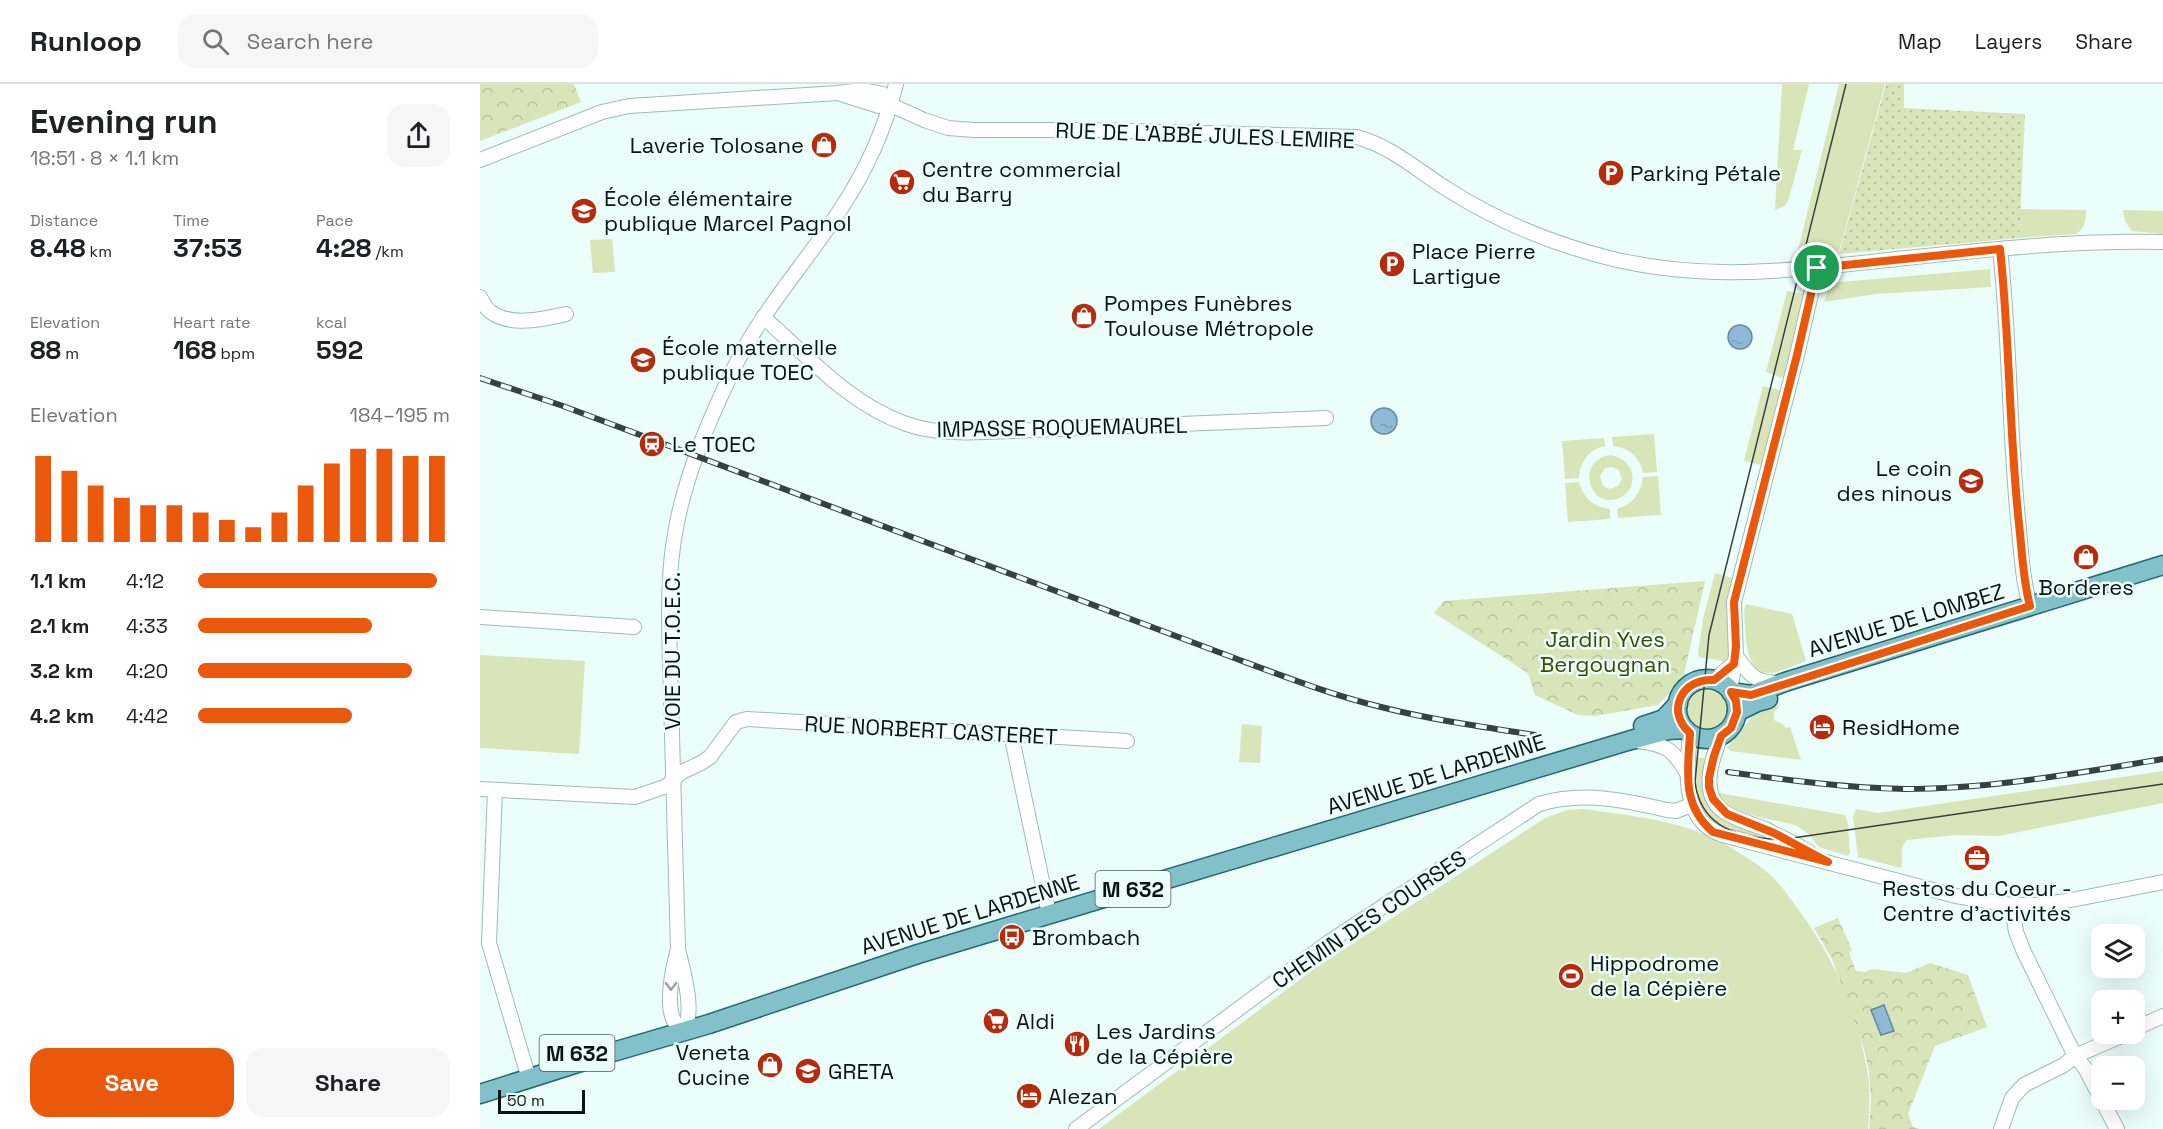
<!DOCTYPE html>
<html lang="en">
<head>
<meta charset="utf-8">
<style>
	body { margin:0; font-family:"Space Grotesk",sans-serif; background:#f6f6f6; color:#202124; height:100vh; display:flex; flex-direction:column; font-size:22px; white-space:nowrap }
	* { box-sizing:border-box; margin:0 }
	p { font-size:20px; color:#757577 }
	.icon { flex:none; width:33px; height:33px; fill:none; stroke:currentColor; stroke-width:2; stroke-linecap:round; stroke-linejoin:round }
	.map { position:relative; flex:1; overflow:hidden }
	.side { display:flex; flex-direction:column; background:#fff; width:480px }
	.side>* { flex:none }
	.controls { position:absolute; left:1611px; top:840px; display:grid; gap:12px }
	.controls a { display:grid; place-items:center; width:54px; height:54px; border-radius:12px; background:#fff; box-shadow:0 6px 24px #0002; font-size:30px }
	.scale { position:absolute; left:18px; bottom:15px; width:87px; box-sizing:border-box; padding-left:6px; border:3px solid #0b1311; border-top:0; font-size:16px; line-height:21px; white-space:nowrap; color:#0b1311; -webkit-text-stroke:4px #ebfef9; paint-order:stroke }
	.pin { position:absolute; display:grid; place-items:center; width:51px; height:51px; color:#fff; margin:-26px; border:3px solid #fff; border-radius:50%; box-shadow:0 2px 6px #0007 }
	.round { display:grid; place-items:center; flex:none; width:63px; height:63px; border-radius:18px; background:#f6f6f6 }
	.headline { display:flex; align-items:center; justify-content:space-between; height:102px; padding:0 30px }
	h1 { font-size:33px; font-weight:700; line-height:45px }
	.figures { display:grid; grid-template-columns:repeat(3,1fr); gap:9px; height:102px; padding:6px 30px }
	.figures div { display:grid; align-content:center }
	.figures b { font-size:26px; font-weight:700 }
	.figures small { font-size:16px; font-weight:400 }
	.figures p { font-size:16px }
	.chart { height:168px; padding:12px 30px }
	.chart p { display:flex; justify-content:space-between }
	.chart svg { width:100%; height:108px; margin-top:6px; stroke:#ea580c; stroke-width:6 }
	.action { display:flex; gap:12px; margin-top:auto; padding:12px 30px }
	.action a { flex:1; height:69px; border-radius:18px; background:#ea580c; color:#fff; font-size:24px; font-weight:700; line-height:69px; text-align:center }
	.action a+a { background:#f6f6f6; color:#202124 }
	ul { padding:0 30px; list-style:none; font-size:20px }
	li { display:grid; grid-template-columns:96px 72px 1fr; align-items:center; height:45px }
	li i { height:15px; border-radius:8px; background:#ea580c }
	header { display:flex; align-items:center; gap:36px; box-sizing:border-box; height:84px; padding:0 30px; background:#fff; border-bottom:2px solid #e0e0e0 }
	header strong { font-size:28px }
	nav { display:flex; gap:33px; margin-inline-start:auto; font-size:21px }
	.search { width:420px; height:54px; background:#f6f6f6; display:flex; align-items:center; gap:15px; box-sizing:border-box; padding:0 21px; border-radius:18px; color:#757577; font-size:22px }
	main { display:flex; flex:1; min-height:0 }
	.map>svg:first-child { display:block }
	.grass { fill:#d8e5b9; fill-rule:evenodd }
	.forest { fill:url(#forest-crowns) }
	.garden { fill:url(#garden-dots) }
	.water { fill:url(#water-ripples); stroke:#67889c; stroke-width:1.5 }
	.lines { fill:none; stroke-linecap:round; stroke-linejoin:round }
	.minor-casing { stroke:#a3bab4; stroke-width:16 }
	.major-casing { stroke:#226972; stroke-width:21 }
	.minor { stroke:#fff; stroke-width:14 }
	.major { stroke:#82c1ca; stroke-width:18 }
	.tram { stroke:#37413e; stroke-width:1.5 }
	.rail-casing { stroke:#37413e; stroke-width:6 }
	.rail { stroke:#ebfef9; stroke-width:4; stroke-dasharray:11; stroke-linecap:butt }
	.oneway { stroke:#9da1a0 }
	.route-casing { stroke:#fff; stroke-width:12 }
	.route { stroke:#ea580c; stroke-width:8 }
	.labels { text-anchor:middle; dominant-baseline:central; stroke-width:5; stroke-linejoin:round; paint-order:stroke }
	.shield { fill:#ebfef9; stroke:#4e5a57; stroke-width:1.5 }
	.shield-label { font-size:21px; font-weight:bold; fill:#0b1311 }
	.street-label { font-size:22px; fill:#0b1311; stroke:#ebfef9 }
	.poi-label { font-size:22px; fill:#0b1311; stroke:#ebfef9; text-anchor:start }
	.park-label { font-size:22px; fill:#3c4900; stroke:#ebfef9 }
</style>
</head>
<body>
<header>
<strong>Runloop</strong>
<div class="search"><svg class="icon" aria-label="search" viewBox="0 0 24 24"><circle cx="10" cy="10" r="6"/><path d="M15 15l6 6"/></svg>Search here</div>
<nav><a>Map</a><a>Layers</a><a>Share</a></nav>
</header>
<main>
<section class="side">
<div class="headline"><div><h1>Evening run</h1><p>18:51 · 8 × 1.1 km</p></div><a class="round"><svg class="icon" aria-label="share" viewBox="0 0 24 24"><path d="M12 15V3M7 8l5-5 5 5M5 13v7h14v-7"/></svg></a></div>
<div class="figures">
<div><p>Distance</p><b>8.48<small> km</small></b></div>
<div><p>Time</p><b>37:53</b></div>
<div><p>Pace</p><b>4:28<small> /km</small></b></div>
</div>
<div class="figures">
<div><p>Elevation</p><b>88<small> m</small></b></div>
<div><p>Heart rate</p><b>168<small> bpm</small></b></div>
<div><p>kcal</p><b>592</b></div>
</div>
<div class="chart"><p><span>Elevation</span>184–195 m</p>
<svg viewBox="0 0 160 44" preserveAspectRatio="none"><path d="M5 44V9M15 44V15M25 44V21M35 44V26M45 44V29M55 44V29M65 44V32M75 44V35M85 44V38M95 44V32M105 44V21M115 44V12M125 44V6M135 44V6M145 44V9M155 44V9"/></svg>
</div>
<ul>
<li><b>1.1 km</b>4:12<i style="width:95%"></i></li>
<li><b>2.1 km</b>4:33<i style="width:69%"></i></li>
<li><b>3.2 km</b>4:20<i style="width:85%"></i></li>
<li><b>4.2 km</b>4:42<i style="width:61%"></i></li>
</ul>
<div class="action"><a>Save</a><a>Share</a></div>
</section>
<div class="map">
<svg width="1683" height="1045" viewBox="0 0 1683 1045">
	<defs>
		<pattern id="forest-crowns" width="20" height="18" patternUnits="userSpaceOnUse" patternTransform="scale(1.5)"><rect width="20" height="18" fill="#d8e5b9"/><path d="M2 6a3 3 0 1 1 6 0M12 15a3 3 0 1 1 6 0" fill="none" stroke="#b8c49e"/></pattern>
		<pattern id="garden-dots" width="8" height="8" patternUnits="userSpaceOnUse" patternTransform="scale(1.5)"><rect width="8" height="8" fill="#d8e5b9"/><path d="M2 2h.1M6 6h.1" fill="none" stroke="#b8c49e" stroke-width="1.8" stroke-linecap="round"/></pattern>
		<pattern id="water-ripples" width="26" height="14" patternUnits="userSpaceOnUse" patternTransform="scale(1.5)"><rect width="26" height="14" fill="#8ebad7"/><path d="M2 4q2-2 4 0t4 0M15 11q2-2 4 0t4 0" fill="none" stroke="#799fb8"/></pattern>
	</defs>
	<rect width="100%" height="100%" fill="#ebfef9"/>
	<g class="grass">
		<polygon points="1302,0 1329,0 1313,66 1322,66 1309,114 1305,122 1295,126"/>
		<polygon points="1359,0 1405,0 1358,171 1340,174 1338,165 1318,166"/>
		<path d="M 1540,125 L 1606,126 C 1606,136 1605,144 1596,150 L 1539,154 Z"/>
		<polygon points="1643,126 1683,127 1683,150 1652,147 1645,137"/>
		<polygon points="132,155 135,188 113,189 110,156"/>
		<polygon points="1510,185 1511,203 1396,210 1344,218 1350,199"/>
		<polygon points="1307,207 1327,211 1307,292 1301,294 1286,288"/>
		<polygon points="1283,302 1304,307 1285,382 1264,377"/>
		<path d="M 1174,350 L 1177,388 L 1163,389 C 1160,373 1149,364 1133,362 L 1132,353 Z"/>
		<path d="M 1124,354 L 1125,362 C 1109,365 1100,378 1099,394 L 1085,395 L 1082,357 Z"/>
		<path d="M 1131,371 C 1146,374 1157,387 1151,402 C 1149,408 1143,413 1137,415 C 1108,424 1096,375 1131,371 ZM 1132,383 L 1139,386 L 1142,395 L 1138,402 L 1130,405 L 1123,402 L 1120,392 L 1125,384 Z"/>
		<path d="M 1178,392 L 1181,431 L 1138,434 L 1137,425 C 1153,420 1161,409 1163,393 Z"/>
		<path d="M 1099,398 C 1103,414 1114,423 1130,425 L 1130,435 L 1088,438 L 1085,399 Z"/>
		<polygon points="1235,489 1255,495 1247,532 1250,571 1247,579 1234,575 1220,574 1218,570 1223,535"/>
		<path d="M 1266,520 L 1312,530 L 1326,577 C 1315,581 1302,588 1290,589 C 1263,591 1266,544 1264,526 Z"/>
		<polygon points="0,571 105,577 99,670 0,664"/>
		<circle cx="1228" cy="625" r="21"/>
		<polygon points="1298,621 1299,623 1294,628 1294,636 1304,641 1305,644 1310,643 1321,676 1251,667 1247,664 1276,628"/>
		<polygon points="762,640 782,642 780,679 759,678"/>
		<polygon points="1214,674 1226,674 1225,698 1227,712 1324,768 1243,747 1223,731 1213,710"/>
		<path d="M 1683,687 L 1683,719 L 1519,752 L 1475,751 L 1427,756 C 1418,766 1424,773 1421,784 L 1378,773 L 1373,733 L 1376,725 L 1398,729 Z"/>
		<path d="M 1239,709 L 1365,731 L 1368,740 L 1370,769 L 1368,772 L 1339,763 L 1327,749 L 1317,742 C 1294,734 1251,733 1239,709 Z"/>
		<path d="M 1103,725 C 1152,732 1204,736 1248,762 C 1261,770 1277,779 1289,790 C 1300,799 1309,813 1318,825 C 1353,872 1377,928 1387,986 C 1391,1005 1389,1026 1388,1045 L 619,1045 L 837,883 L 1065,734 L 1087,726 Z"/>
	</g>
	<g class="forest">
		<polygon points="0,0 94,0 101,18 0,57"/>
		<polygon points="1225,497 1203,595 1178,621 1115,632 1098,631 1055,611 1048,589 954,529 964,517"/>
		<polygon points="1358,834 1372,866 1369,869 1376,887 1385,888 1392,885 1426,889 1450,879 1488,891 1507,943 1455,962 1428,1030 1433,1043 1440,1045 1389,1045 1391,1016 1389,988 1384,965 1352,875 1334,844"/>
	</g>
	<polygon class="garden" points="1406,0 1424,0 1424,24 1545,30 1539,154 1359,170"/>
	<g class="water">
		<circle cx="1260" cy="253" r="12"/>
		<circle cx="904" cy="337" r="13"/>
		<polygon points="1404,921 1414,947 1401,951 1391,926"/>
	</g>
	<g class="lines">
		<defs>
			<g id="minor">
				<path d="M 358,9 L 399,22 L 411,21 L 444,36 L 468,44 L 494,46 L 611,46 L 877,53 C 912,63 937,86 967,105 C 1017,137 1076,161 1133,175 C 1234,199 1324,185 1426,174 C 1511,165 1597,156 1683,158"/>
				<polyline points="0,76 122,28 149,22 358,9 382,6 403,10 411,21"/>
				<path d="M 1520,165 C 1530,255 1529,346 1538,435 C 1541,464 1542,494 1550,522"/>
				<path d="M 0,213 C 3,219 6,225 11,228 C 31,243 64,235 86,230"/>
				<path d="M 283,233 C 327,271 368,319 424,339 C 450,349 478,349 506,348 L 846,334"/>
				<polyline points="0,533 154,543"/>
				<path d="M 1256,572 C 1270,591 1274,599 1300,599"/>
				<polyline points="1234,596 1253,580"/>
				<polyline points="1250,606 1256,572 1254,518 1317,271 1337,184"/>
				<path d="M 1210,649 C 1207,685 1200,737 1243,751 L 1476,812 L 1532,821 L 1561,821 L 1586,817 L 1683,798"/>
				<polyline points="531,650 569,830"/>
				<path d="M 1241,652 C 1231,677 1218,714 1248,730 C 1259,736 1271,740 1283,744 C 1298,751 1313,759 1328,767"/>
				<path d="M 1157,657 C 1185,660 1193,665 1207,689"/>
				<polyline points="0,705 155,713 187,702 200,689 221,679 230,673 256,638 267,635 647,657"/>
				<polyline points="15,706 9,859 49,995"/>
				<polyline points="1532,821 1536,848 1544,868 1595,972 1605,984 1637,1045"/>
				<path d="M 198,865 C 193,883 185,920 194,937 C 196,941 202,944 205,947 C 214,922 204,891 198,865 C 196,782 193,699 191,615 C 190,558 185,501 196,444 C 206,389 230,334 254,284 C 282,226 326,179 360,126 C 386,87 405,45 416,0"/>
				<polyline points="1654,945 1683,932"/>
				<path d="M 596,1045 L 849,858 L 1059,720 C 1102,707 1144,716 1187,726 L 1196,727 L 1211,721"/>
				<polyline points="1521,1045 1532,1014 1544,1001 1584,981 1595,972 1646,950"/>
			</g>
			<g id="major">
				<circle cx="1227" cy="625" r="30"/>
				<polyline points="1251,608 1271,611 1305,598 1683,481"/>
				<polyline points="1257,628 1277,618 1288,615"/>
				<polyline points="1163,642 1184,635 1198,620"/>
				<polyline points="0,1010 126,970 229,940 438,870 534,841 1151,656 1188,646 1205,645"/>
			</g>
		</defs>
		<use href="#minor" class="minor-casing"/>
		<use href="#major" class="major-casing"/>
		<use href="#minor" class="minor"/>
		<use href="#major" class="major"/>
		<path class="tram" d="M 1366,0 L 1229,551 L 1215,698 C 1221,746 1264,756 1306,755 L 1683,700"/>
		<defs>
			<g id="rail">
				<path d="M 0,294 L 83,322 L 757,575 C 805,593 852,611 901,623 C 952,636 1004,643 1055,651"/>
				<path d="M 1248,688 C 1307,696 1365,704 1425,705 C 1512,705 1597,689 1683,675"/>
			</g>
		</defs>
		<use href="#rail" class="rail-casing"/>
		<use href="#rail" class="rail"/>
	</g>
	<defs><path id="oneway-chevron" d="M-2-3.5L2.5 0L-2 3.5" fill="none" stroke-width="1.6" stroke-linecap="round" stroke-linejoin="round" transform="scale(1.5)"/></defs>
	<use class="oneway" href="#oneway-chevron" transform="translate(191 902) rotate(91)"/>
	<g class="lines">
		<defs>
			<path id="route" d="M 1520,165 C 1530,257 1529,349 1539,440 C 1542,467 1543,496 1550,522 L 1271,611 L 1251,608 L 1256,617 L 1257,628 L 1251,644 L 1241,652 L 1234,672 L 1229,694 L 1229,703 L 1233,715 L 1247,730 L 1294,749 L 1348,778 L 1233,748 C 1201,721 1208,687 1210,649 C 1185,627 1202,594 1234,596 L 1254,580 L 1256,562 L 1254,518 L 1317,271 L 1337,184 Z"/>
		</defs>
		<use href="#route" class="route-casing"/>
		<use href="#route" class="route"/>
	</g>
	<defs>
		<symbol id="shop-disc" viewBox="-11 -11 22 22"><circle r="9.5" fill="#b62b0c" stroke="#ebfef9"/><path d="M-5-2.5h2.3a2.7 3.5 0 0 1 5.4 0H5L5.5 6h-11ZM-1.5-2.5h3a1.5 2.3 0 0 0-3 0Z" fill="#fff"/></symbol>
		<symbol id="parking-disc" viewBox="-11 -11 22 22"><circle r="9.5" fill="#b62b0c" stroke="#ebfef9"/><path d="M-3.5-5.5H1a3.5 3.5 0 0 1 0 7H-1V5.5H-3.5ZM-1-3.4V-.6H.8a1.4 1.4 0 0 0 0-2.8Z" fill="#fff"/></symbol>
		<symbol id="supermarket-disc" viewBox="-11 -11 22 22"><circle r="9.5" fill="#b62b0c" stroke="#ebfef9"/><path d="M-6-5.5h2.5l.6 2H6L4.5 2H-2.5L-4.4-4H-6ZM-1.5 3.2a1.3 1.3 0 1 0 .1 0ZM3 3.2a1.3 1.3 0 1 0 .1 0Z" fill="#fff"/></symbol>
		<symbol id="school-disc" viewBox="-11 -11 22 22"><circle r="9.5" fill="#b62b0c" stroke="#ebfef9"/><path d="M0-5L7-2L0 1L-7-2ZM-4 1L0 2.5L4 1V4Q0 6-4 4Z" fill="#fff"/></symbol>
		<symbol id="station-disc" viewBox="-11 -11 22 22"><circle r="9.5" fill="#b62b0c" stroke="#ebfef9"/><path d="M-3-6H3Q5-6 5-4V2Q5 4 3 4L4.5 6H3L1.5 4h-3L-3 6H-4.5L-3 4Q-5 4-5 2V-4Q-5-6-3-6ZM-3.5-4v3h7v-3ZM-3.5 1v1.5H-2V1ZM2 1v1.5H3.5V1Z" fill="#fff"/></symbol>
		<symbol id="hotel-disc" viewBox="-11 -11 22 22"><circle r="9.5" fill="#b62b0c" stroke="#ebfef9"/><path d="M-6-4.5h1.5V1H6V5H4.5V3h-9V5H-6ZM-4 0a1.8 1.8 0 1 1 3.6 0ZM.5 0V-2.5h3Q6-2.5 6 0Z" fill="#fff"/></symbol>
		<symbol id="office-disc" viewBox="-11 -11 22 22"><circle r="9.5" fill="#b62b0c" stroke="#ebfef9"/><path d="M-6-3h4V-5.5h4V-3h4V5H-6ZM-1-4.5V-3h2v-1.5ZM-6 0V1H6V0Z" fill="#fff"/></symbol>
		<symbol id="bus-disc" viewBox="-11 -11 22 22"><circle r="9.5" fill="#b62b0c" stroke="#ebfef9"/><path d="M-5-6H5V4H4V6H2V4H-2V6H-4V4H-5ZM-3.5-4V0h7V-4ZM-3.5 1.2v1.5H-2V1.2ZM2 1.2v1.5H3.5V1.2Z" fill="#fff"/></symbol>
		<symbol id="stadium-disc" viewBox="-11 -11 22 22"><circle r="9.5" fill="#b62b0c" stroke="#ebfef9"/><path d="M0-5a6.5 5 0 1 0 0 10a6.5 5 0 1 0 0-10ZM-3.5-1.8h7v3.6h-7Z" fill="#fff"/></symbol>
		<symbol id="restaurant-disc" viewBox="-11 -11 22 22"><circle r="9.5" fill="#b62b0c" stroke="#ebfef9"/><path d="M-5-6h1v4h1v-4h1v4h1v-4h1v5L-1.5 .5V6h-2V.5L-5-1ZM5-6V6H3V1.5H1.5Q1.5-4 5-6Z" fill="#fff"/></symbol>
		<symbol id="university-disc" viewBox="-11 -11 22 22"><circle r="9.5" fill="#b62b0c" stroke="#ebfef9"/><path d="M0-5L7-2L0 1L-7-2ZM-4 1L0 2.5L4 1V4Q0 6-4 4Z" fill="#fff"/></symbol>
	</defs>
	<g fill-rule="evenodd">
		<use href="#shop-disc" x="329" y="46" width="30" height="30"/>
		<use href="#parking-disc" x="1116" y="74" width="30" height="30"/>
		<use href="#supermarket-disc" x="407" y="83" width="30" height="30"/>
		<use href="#school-disc" x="89" y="112" width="30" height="30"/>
		<use href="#parking-disc" x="897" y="165" width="30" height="30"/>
		<use href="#shop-disc" x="589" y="217" width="30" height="30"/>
		<use href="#school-disc" x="148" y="261" width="30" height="30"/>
		<use href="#station-disc" x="157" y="345" width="30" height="30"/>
		<use href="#school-disc" x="1476" y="382" width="30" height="30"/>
		<use href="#shop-disc" x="1591" y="458" width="30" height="30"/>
		<use href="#hotel-disc" x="1327" y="628" width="30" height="30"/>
		<use href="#office-disc" x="1482" y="759" width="30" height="30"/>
		<use href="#bus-disc" x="517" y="838" width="30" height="30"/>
		<use href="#stadium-disc" x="1076" y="877" width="30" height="30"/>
		<use href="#supermarket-disc" x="501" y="922" width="30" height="30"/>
		<use href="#restaurant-disc" x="582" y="945" width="30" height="30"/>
		<use href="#shop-disc" x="275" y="966" width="30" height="30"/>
		<use href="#university-disc" x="313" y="972" width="30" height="30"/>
		<use href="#hotel-disc" x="534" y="997" width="30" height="30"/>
	</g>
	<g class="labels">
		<g class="shield">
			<rect x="615.5" y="787" width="75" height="36" rx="4.5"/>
			<rect x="59.5" y="951" width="75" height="36" rx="4.5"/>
		</g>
		<g class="shield-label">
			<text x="653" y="805">M 632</text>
			<text x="97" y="969">M 632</text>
		</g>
		<g class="street-label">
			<text transform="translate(725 51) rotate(2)">RUE DE L'ABBÉ JULES LEMIRE</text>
			<text transform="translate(582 343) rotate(-1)">IMPASSE ROQUEMAUREL</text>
			<text transform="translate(1426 536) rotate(-17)">AVENUE DE LOMBEZ</text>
			<text transform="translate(192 567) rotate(-90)">VOIE DU T.O.E.C.</text>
			<text transform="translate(451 646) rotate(3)">RUE NORBERT CASTERET</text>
			<text transform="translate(956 690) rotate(-17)">AVENUE DE LARDENNE</text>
			<text transform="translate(490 830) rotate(-17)">AVENUE DE LARDENNE</text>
			<text transform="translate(889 835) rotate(-34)">CHEMIN DES COURSES</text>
		</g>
		<g class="poi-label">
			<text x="324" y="61" text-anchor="end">Laverie Tolosane</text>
			<text x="442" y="85">Centre commercial<tspan x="442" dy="25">du Barry</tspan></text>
			<text x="1150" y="89">Parking Pétale</text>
			<text x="124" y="114">École élémentaire<tspan x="124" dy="25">publique Marcel Pagnol</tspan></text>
			<text x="932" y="167">Place Pierre<tspan x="932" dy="25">Lartigue</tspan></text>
			<text x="624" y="219">Pompes Funèbres<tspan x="624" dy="25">Toulouse Métropole</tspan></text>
			<text x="182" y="263">École maternelle<tspan x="182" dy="25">publique TOEC</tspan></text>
			<text x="192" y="360">Le TOEC</text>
			<text x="1472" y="384" text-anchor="end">Le coin<tspan x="1472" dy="25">des ninous</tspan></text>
			<text x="1606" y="503" text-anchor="middle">Borderes</text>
			<text x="1362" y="643">ResidHome</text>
			<text x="1497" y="804" text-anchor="middle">Restos du Coeur -<tspan x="1497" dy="25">Centre d'activités</tspan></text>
			<text x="552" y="853">Brombach</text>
			<text x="1110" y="879">Hippodrome<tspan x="1110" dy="25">de la Cépière</tspan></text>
			<text x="536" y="937">Aldi</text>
			<text x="616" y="947">Les Jardins<tspan x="616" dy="25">de la Cépière</tspan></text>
			<text x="270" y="968" text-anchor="end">Veneta<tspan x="270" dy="25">Cucine</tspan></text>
			<text x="348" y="987">GRETA</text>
			<text x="568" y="1012">Alezan</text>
		</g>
		<g class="park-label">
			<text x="1125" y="555">Jardin Yves<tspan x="1125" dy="25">Bergougnan</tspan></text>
		</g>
	</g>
</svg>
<div class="controls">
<a><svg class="icon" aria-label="layers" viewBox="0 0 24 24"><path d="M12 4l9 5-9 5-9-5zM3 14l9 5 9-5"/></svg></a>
<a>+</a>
<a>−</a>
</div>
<div class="scale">50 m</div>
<div class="pin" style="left:1337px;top:184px;background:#1e9e55"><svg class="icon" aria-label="arrive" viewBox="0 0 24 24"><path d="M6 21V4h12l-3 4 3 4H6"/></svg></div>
</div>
</main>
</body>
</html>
